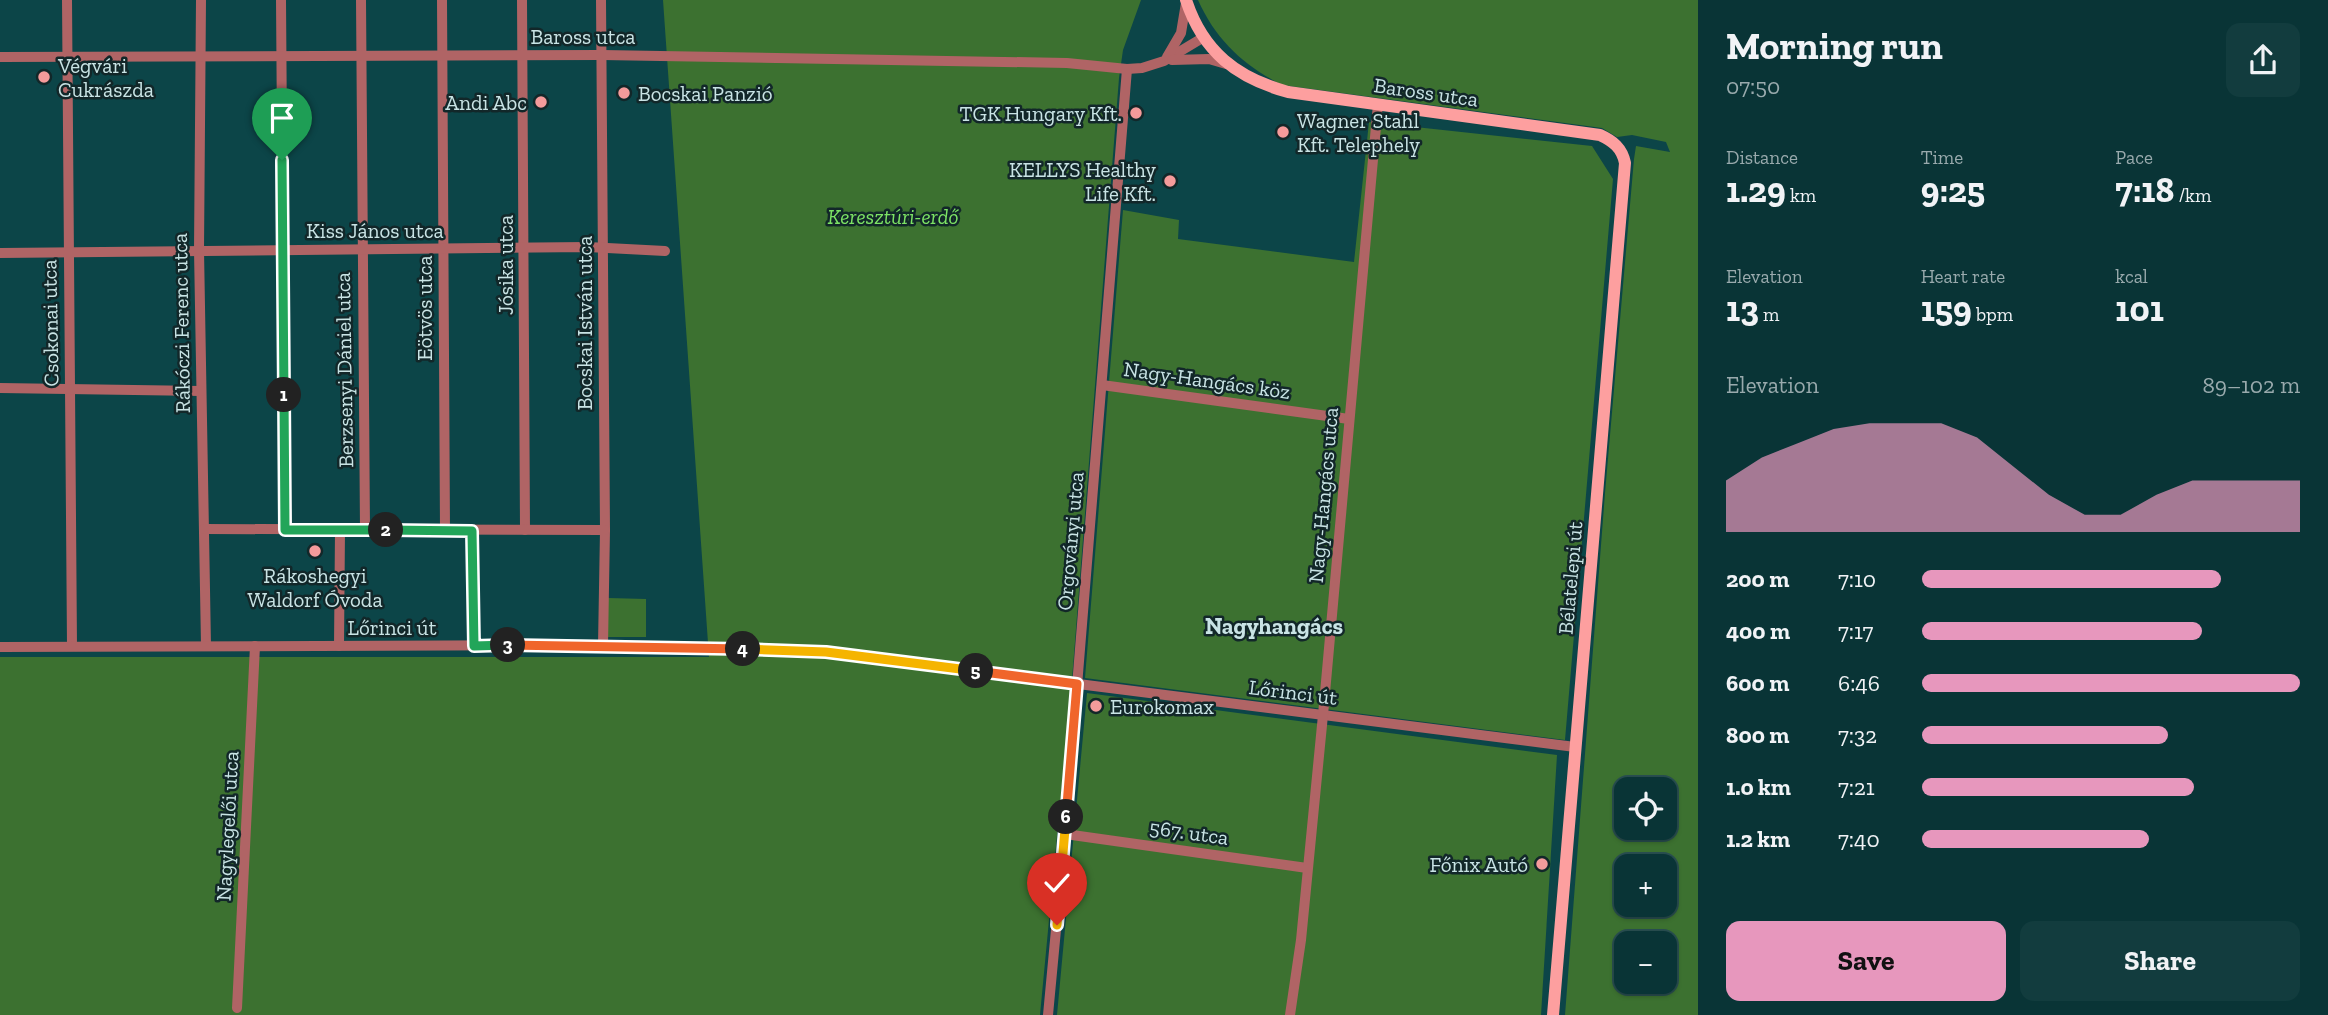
<!DOCTYPE html>
<html lang="en">
<head>
<meta charset="utf-8">
<style>
	body { margin:0; font-family:"Zilla Slab",serif; background:#123c3e; color:#f1f3f6; height:100vh; display:flex; flex-direction:column; font-size:26px; white-space:nowrap }
	* { box-sizing:border-box; margin:0 }
	p { font-size:23px; color:#99aaad }
	.icon { flex:none; width:38px; height:38px; fill:none; stroke:currentColor; stroke-width:2; stroke-linecap:round; stroke-linejoin:round }
	.map { position:relative; flex:1; overflow:hidden }
	.details { display:flex; flex-direction:column; background:#093436; width:630px }
	.details>* { flex:none }
	.fabs { position:absolute; left:1614px; top:777px; display:grid; gap:14px }
	.fabs a { display:grid; place-items:center; width:63px; height:63px; border-radius:14px; background:#093436; box-shadow:0 2px 5px #0004,0 0 0 2px #294f51; font-size:35px }
	.pin { position:absolute; display:grid; place-items:center; width:60px; height:60px; color:#fff; margin:-72px -30px; border-radius:50% 50% 50% 0; rotate:-45deg; box-shadow:0 0 7px #0007 }
	.pin .icon { rotate:45deg }
	.km { position:absolute; width:35px; height:35px; margin:-18px; border-radius:50%; background:#222; color:#fff; font-size:19px; line-height:35px; text-align:center }
	.round { display:grid; place-items:center; flex:none; width:74px; height:74px; border-radius:14px; background:#123c3e }
	.overview { display:flex; align-items:center; justify-content:space-between; height:119px; padding:0 28px }
	h1 { font-size:38px; font-weight:800; line-height:52px }
	.figures { display:grid; grid-template-columns:repeat(3,1fr); gap:10px; height:119px; padding:7px 28px }
	.figures div { display:grid; align-content:center }
	.figures b { font-size:35px; font-weight:800 }
	.figures small { font-size:19px; font-weight:400 }
	.figures p { font-size:19px }
	.chart { height:196px; padding:14px 28px }
	.chart p { display:flex; justify-content:space-between }
	.chart svg { width:100%; height:126px; margin-top:7px; fill:#e797bd; opacity:.7 }
	.action { display:flex; gap:14px; margin-top:auto; padding:14px 28px }
	.action a { flex:1; height:80px; border-radius:14px; background:#e797bd; color:#111; font-size:28px; font-weight:800; line-height:80px; text-align:center }
	.action a+a { background:#123c3e; color:#f1f3f6 }
	ul { padding:0 28px; list-style:none; font-size:23px }
	li { display:grid; grid-template-columns:112px 84px 1fr; align-items:center; height:52px }
	li i { height:18px; border-radius:9px; background:#e797bd }
	main { display:flex; flex:1; min-height:0 }
	.map>svg:first-child { display:block }
	.green { fill:#3c7130; fill-rule:evenodd }
	.lines { fill:none; stroke-linecap:round; stroke-linejoin:round }
	.minor { stroke:#b06465; stroke-width:10 }
	.major { stroke:#fd9f9f; stroke-width:12 }
	.split-1-casing { stroke:#fff; stroke-width:14 }
	.split-2-casing { stroke:#fff; stroke-width:14 }
	.split-3-casing { stroke:#fff; stroke-width:14 }
	.split-4-casing { stroke:#fff; stroke-width:14 }
	.split-5-casing { stroke:#fff; stroke-width:14 }
	.split-6-casing { stroke:#fff; stroke-width:14 }
	.split-7-casing { stroke:#fff; stroke-width:14 }
	.split-1 { stroke:#22a559; stroke-width:9 }
	.split-2 { stroke:#22a559; stroke-width:9 }
	.split-3 { stroke:#22a559; stroke-width:9 }
	.split-4 { stroke:#f0652b; stroke-width:9 }
	.split-5 { stroke:#f5b400; stroke-width:9 }
	.split-6 { stroke:#f0652b; stroke-width:9 }
	.split-7 { stroke:#f5b400; stroke-width:9 }
	.poi-dot { fill:#f59b9b; stroke:#122729; stroke-width:2.5 }
	.labels { text-anchor:middle; dominant-baseline:central; stroke-width:5; stroke-linejoin:round; paint-order:stroke }
	.street-label { font-size:21px; fill:#c9e4e5; stroke:#122729 }
	.poi-label { font-size:21px; fill:#c9e4e5; stroke:#122729; text-anchor:start }
	.park-label { font-size:21px; font-style:italic; fill:#7de365; stroke:#122729 }
	.neighbourhood-label { font-size:23px; font-weight:bold; fill:#c9e4e5; stroke:#122729 }
</style>
</head>
<body>
<main>
<div class="map">
<svg width="1698" height="1015" viewBox="0 0 1698 1015">
	<rect width="100%" height="100%" fill="#0c4548"/>
	<g class="green">
		<polygon points="663,0 1141,0 1123,50 1119,78 1073,667 1040,1015 0,1015 0,657 709,657"/>
		<path d="M 1198,0 L 1698,0 L 1698,1015 L 1565,1015 L 1605,493 L 1634,159 L 1636,146 L 1670,152 L 1666,142 L 1632,135 L 1617,137 L 1602,128 L 1282,85 C 1243,65 1216,40 1198,0 ZM 1626,789 L 1664,789 L 1664,828 L 1626,828 ZM 1626,866 L 1664,866 L 1664,905 L 1626,905 ZM 1626,943 L 1664,943 L 1664,982 L 1626,982 Z"/>
		<polygon points="1369,122 1592,146 1613,179 1565,740 1085,678 1123,210 1179,220 1178,239 1354,262"/>
		<polygon points="608,598 646,599 646,637 608,637"/>
		<polygon points="1087,693 1557,755 1541,1015 1057,1015"/>
	</g>
	<g class="lines">
		<g class="minor">
			<polyline points="67,0 72,646"/>
			<polyline points="201,0 199,250 206,646"/>
			<polyline points="281,0 285,530"/>
			<polyline points="361,0 365,530"/>
			<polyline points="442,0 445,531"/>
			<polyline points="522,0 525,530"/>
			<polyline points="601,0 605,530 603,645"/>
			<polyline points="0,57 602,55 1067,63 1127,69 1142,68 1164,61 1204,37"/>
			<polyline points="1167,57 1181,33 1186,3"/>
			<polyline points="1172,60 1209,59 1226,64"/>
			<polyline points="0,253 588,247 665,251"/>
			<polyline points="1102,385 1349,419"/>
			<polyline points="0,388 201,391"/>
			<polyline points="204,529 605,530"/>
			<polyline points="472,531 474,646"/>
			<polyline points="339,646 340,530"/>
			<polyline points="0,647 603,645 826,652 1575,747"/>
			<polyline points="1065,834 1307,868"/>
			<polyline points="237,1008 255,646"/>
			<polyline points="1048,1015 1065,834 1127,69"/>
			<polyline points="1290,1015 1301,940 1323,715 1378,104"/>
		</g>
		<path class="major" d="M 1186,0 C 1203,52 1237,78 1288,92 L 1600,135 C 1613,141 1622,148 1625,163 L 1553,1015"/>
	</g>
	<g class="lines">
		<defs>
			<polyline id="split-1" points="282,160 284,395"/>
			<polyline id="split-2" points="284,395 285,530 386,530"/>
			<polyline id="split-3" points="386,530 472,531 474,646 508,645"/>
			<polyline id="split-4" points="508,645 743,649"/>
			<polyline id="split-5" points="743,649 826,652 976,671"/>
			<polyline id="split-6" points="976,671 1077,684 1066,817"/>
			<polyline id="split-7" points="1057,925 1066,817"/>
		</defs>
		<use href="#split-1" class="split-1-casing"/>
		<use href="#split-2" class="split-2-casing"/>
		<use href="#split-3" class="split-3-casing"/>
		<use href="#split-4" class="split-4-casing"/>
		<use href="#split-5" class="split-5-casing"/>
		<use href="#split-6" class="split-6-casing"/>
		<use href="#split-7" class="split-7-casing"/>
		<use href="#split-1" class="split-1"/>
		<use href="#split-2" class="split-2"/>
		<use href="#split-3" class="split-3"/>
		<use href="#split-4" class="split-4"/>
		<use href="#split-5" class="split-5"/>
		<use href="#split-6" class="split-6"/>
		<use href="#split-7" class="split-7"/>
	</g>
	<g class="poi-dot">
		<circle cx="44" cy="77" r="7"/>
		<circle cx="624" cy="93" r="7"/>
		<circle cx="541" cy="102" r="7"/>
		<circle cx="1136" cy="113" r="7"/>
		<circle cx="1283" cy="132" r="7"/>
		<circle cx="1170" cy="181" r="7"/>
		<circle cx="315" cy="551" r="7"/>
		<circle cx="1096" cy="706" r="7"/>
		<circle cx="1542" cy="864" r="7"/>
	</g>
	<g class="labels">
		<g class="street-label">
			<text x="583" y="36">Baross utca</text>
			<text transform="translate(1426 92) rotate(8)">Baross utca</text>
			<text x="375" y="230">Kiss János utca</text>
			<text transform="translate(505 265) rotate(-90)">Jósika utca</text>
			<text transform="translate(424 308) rotate(-90)">Eötvös utca</text>
			<text transform="translate(50 323) rotate(-91)">Csokonai utca</text>
			<text transform="translate(181 323) rotate(-91)">Rákóczi Ferenc utca</text>
			<text transform="translate(584 323) rotate(-90)">Bocskai István utca</text>
			<text transform="translate(344 370) rotate(-91)">Berzsenyi Dániel utca</text>
			<text transform="translate(1207 380) rotate(8)">Nagy-Hangács köz</text>
			<text transform="translate(1323 495) rotate(-85)">Nagy-Hangács utca</text>
			<text transform="translate(1070 541) rotate(-85)">Orgoványi utca</text>
			<text transform="translate(1570 578) rotate(-85)">Bélatelepi út</text>
			<text x="392" y="627">Lőrinci út</text>
			<text transform="translate(1293 692) rotate(7)">Lőrinci út</text>
			<text transform="translate(227 826) rotate(-87)">Nagylegelői utca</text>
			<text transform="translate(1189 832) rotate(8)">567. utca</text>
		</g>
		<g class="poi-label">
			<text x="58" y="65">Végvári<tspan x="58" dy="24">Cukrászda</tspan></text>
			<text x="638" y="93">Bocskai Panzió</text>
			<text x="527" y="102" text-anchor="end">Andi Abc</text>
			<text x="1122" y="113" text-anchor="end">TGK Hungary Kft.</text>
			<text x="1297" y="120">Wagner Stahl<tspan x="1297" dy="24">Kft. Telephely</tspan></text>
			<text x="1156" y="169" text-anchor="end">KELLYS Healthy<tspan x="1156" dy="24">Life Kft.</tspan></text>
			<text x="315" y="575" text-anchor="middle">Rákoshegyi<tspan x="315" dy="24">Waldorf Óvoda</tspan></text>
			<text x="1110" y="706">Eurokomax</text>
			<text x="1528" y="864" text-anchor="end">Főnix Autó</text>
		</g>
		<g class="park-label">
			<text x="893" y="216">Keresztúri-erdő</text>
		</g>
		<g class="neighbourhood-label">
			<text x="1274" y="626">Nagyhangács</text>
		</g>
	</g>
</svg>
<div class="fabs">
<a><svg class="icon" aria-label="locate" viewBox="0 0 24 24"><circle cx="12" cy="12" r="6"/><path d="M12 2v4M12 18v4M2 12h4M18 12h4"/></svg></a>
<a>+</a>
<a>−</a>
</div>
<div class="pin" style="left:282px;top:160px;background:#1e9e55"><svg class="icon" aria-label="arrive" viewBox="0 0 24 24"><path d="M6 21V4h12l-3 4 3 4H6"/></svg></div>
<div class="pin" style="left:1057px;top:925px;background:#d93025"><svg class="icon" aria-label="check" viewBox="0 0 24 24"><path d="M5 12l5 5 9-10"/></svg></div>
<b class="km" style="left:284px;top:395px">1</b>
<b class="km" style="left:386px;top:530px">2</b>
<b class="km" style="left:508px;top:645px">3</b>
<b class="km" style="left:743px;top:649px">4</b>
<b class="km" style="left:976px;top:671px">5</b>
<b class="km" style="left:1066px;top:817px">6</b>
</div>
<section class="details">
<div class="overview"><div><h1>Morning run</h1><p>07:50</p></div><a class="round"><svg class="icon" aria-label="share" viewBox="0 0 24 24"><path d="M12 15V3M7 8l5-5 5 5M5 13v7h14v-7"/></svg></a></div>
<div class="figures">
<div><p>Distance</p><b>1.29<small> km</small></b></div>
<div><p>Time</p><b>9:25</b></div>
<div><p>Pace</p><b>7:18<small> /km</small></b></div>
</div>
<div class="figures">
<div><p>Elevation</p><b>13<small> m</small></b></div>
<div><p>Heart rate</p><b>159<small> bpm</small></b></div>
<div><p>kcal</p><b>101</b></div>
</div>
<div class="chart"><p><span>Elevation</span>89–102 m</p>
<svg viewBox="0 0 160 44" preserveAspectRatio="none"><path d="M0 44V26L10 18L20 13L30 8L40 6L50 6L60 6L70 11L80 21L90 31L100 38L110 38L120 31L130 26L140 26L150 26L160 26V44z"/></svg>
</div>
<ul>
<li><b>200 m</b>7:10<i style="width:79%"></i></li>
<li><b>400 m</b>7:17<i style="width:74%"></i></li>
<li><b>600 m</b>6:46<i style="width:100%"></i></li>
<li><b>800 m</b>7:32<i style="width:65%"></i></li>
<li><b>1.0 km</b>7:21<i style="width:72%"></i></li>
<li><b>1.2 km</b>7:40<i style="width:60%"></i></li>
</ul>
<div class="action"><a>Save</a><a>Share</a></div>
</section>
</main>
</body>
</html>
